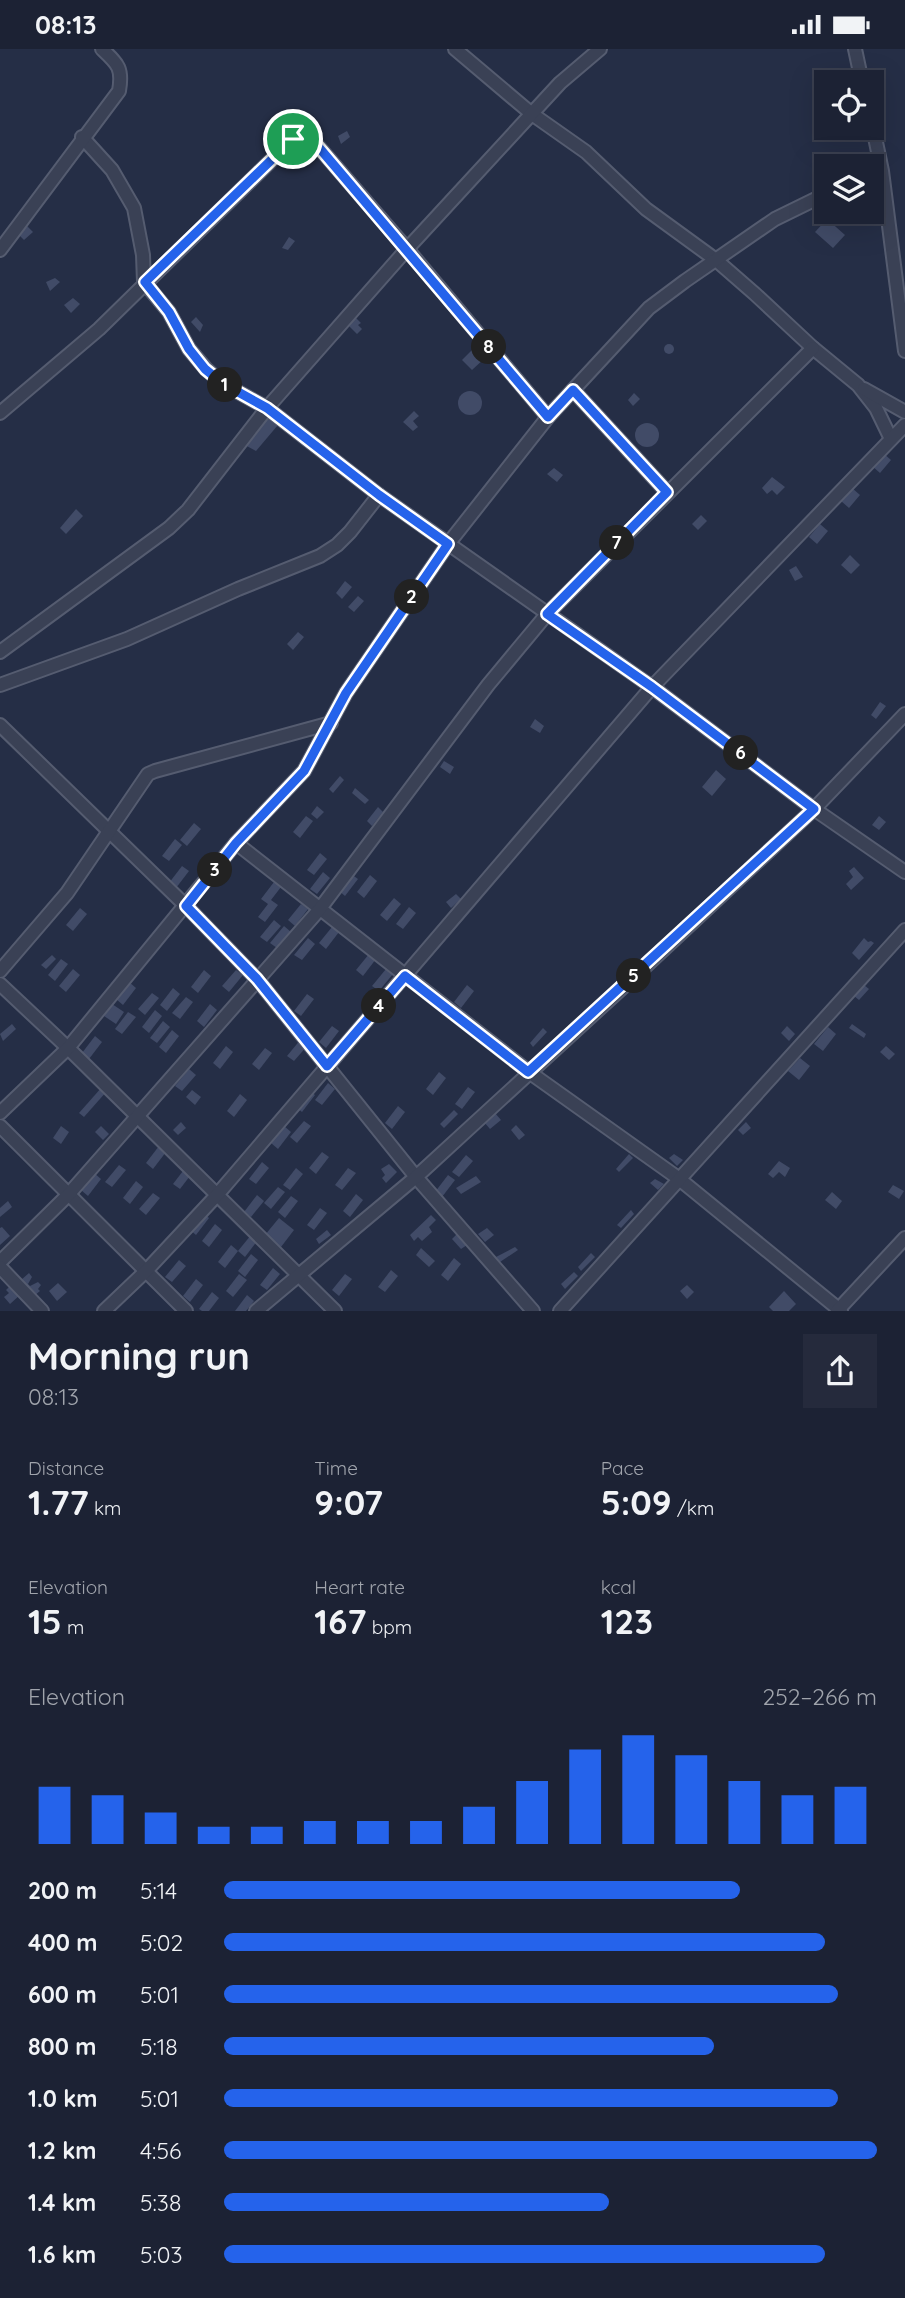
<!DOCTYPE html>
<html lang="en">
<head>
<meta charset="utf-8">
<style>
	body { margin:0; font-family:Quicksand,sans-serif; background:#252a3c; color:#f1f3f6; height:100vh; display:flex; flex-direction:column; font-size:26px; white-space:nowrap }
	* { box-sizing:border-box; margin:0 }
	p { font-size:23px; color:#a0a4ac }
	.icon { flex:none; width:38px; height:38px; fill:none; stroke:currentColor; stroke-width:2; stroke-linecap:round; stroke-linejoin:round }
	.map { position:relative; height:1262px; overflow:hidden }
	.sheet { display:flex; flex-direction:column; background:#1c2234; flex:1 }
	.sheet>* { flex:none }
	.buttons { position:absolute; left:814px; top:21px; display:grid; gap:14px }
	.buttons a { display:grid; place-items:center; width:70px; height:70px; border-radius:0px; background:#1c2234; box-shadow:0 7px 28px #0002,0 0 0 2px #3a3f4f; font-size:35px }
	.pin { position:absolute; display:grid; place-items:center; width:60px; height:60px; color:#fff; margin:-30px; border:4px solid #fff; border-radius:50%; box-shadow:0 2px 7px #0007 }
	.km { position:absolute; width:35px; height:35px; margin:-18px; border-radius:50%; background:#222; color:#fff; font-size:19px; line-height:35px; text-align:center }
	.round { display:grid; place-items:center; flex:none; width:74px; height:74px; border-radius:0px; background:#252a3c }
	.headline { display:flex; align-items:center; justify-content:space-between; height:119px; padding:0 28px }
	h1 { font-size:38px; font-weight:700; line-height:52px }
	.stats { display:grid; grid-template-columns:repeat(3,1fr); gap:10px; height:119px; padding:7px 28px }
	.stats div { display:grid; align-content:center }
	.stats b { font-size:35px; font-weight:700 }
	.stats small { font-size:19px; font-weight:400 }
	.stats p { font-size:19px }
	.chart { height:196px; padding:14px 28px }
	.chart p { display:flex; justify-content:space-between }
	.chart svg { width:100%; height:126px; margin-top:7px; stroke:#2563eb; stroke-width:6 }
	ul { padding:0 28px; list-style:none; font-size:23px }
	li { display:grid; grid-template-columns:112px 84px 1fr; align-items:center; height:52px }
	li i { height:18px; border-radius:9px; background:#2563eb }
	.status { display:flex; justify-content:space-between; align-items:center; height:49px; padding:0 35px; background:#1c2234; direction:ltr }
	.status svg { height:19px; fill:currentColor }
	.map>svg:first-child { display:block }
	.building { fill:#414b67 }
	.lines { fill:none; stroke-linecap:round; stroke-linejoin:round }
	.minor-casing { stroke:#555c70; stroke-width:16 }
	.minor { stroke:#3a4155; stroke-width:12 }
	.route-casing { stroke:#fff; stroke-width:14 }
	.route { stroke:#2563eb; stroke-width:9 }
</style>
</head>
<body>
<div class="status"><b>08:13</b><svg viewBox="0 0 49 12"><path d="M0 12V9h3v3zM5 12V6h3v6zM10 12V3h3v9zM15 12V0h3v12zM26 1h20v11H26zM47 4h2v5h-2z"/></svg></div>
<div class="map">
<svg width="905" height="1262" viewBox="0 0 905 1262">
	<rect width="100%" height="100%" fill="#252e46"/>
	<g class="building">
		<polygon points="347,82 350,88 341,95 338,87"/>
		<polygon points="827,170 845,186 833,199 815,183"/>
		<polygon points="26,176 33,183 24,191 17,184"/>
		<polygon points="289,188 295,192 288,201 282,199"/>
		<polygon points="55,229 60,233 50,242 46,233"/>
		<polygon points="73,249 80,255 71,264 64,256"/>
		<polygon points="196,268 203,276 200,283 191,273"/>
		<polygon points="356,269 361,274 358,276 362,280 357,285 348,276"/>
		<circle cx="669" cy="300" r="5"/>
		<polygon points="474,299 485,309 472,321 462,311"/>
		<circle cx="470" cy="354" r="12"/>
		<polygon points="634,344 640,350 633,357 628,351"/>
		<polygon points="414,362 419,367 413,372 418,378 413,382 403,373"/>
		<polygon points="265,367 278,376 256,402 243,395"/>
		<circle cx="647" cy="386" r="12"/>
		<polygon points="883,404 891,411 880,424 872,417"/>
		<polygon points="554,419 563,426 557,433 547,425"/>
		<polygon points="772,428 785,438 777,446 772,441 767,445 762,439"/>
		<polygon points="852,439 860,446 849,459 841,452"/>
		<polygon points="76,460 83,467 66,485 60,479"/>
		<polygon points="701,466 707,472 698,481 692,475"/>
		<polygon points="820,475 828,482 817,495 809,488"/>
		<polygon points="850,506 860,516 851,525 841,516"/>
		<polygon points="796,517 803,528 795,532 789,521"/>
		<polygon points="345,532 352,538 342,550 336,544"/>
		<polygon points="358,547 364,552 354,563 348,558"/>
		<polygon points="298,583 304,588 293,601 287,595"/>
		<polygon points="880,653 886,657 876,670 871,666"/>
		<polygon points="535,670 544,677 540,684 530,678"/>
		<polygon points="444,712 454,718 450,725 440,718"/>
		<polygon points="716,721 726,730 712,747 702,738"/>
		<polygon points="340,727 344,731 333,744 329,740"/>
		<polygon points="355,739 369,751 365,755 352,744"/>
		<polygon points="317,757 324,763 317,770 311,765"/>
		<polygon points="378,758 383,763 372,777 367,772"/>
		<polygon points="306,767 313,772 300,789 293,783"/>
		<polygon points="879,767 886,773 879,781 872,776"/>
		<polygon points="194,774 201,780 187,797 180,791"/>
		<polygon points="175,790 182,796 169,812 162,807"/>
		<polygon points="320,804 327,810 314,826 307,821"/>
		<polygon points="182,817 189,822 176,839 169,834"/>
		<polygon points="854,818 864,829 851,841 846,835 853,828 849,822"/>
		<polygon points="323,823 330,829 317,845 310,840"/>
		<polygon points="351,825 358,830 345,847 338,841"/>
		<polygon points="370,826 377,832 364,849 357,843"/>
		<polygon points="274,833 281,838 271,851 278,856 265,873 258,868 268,855 261,850"/>
		<polygon points="456,845 461,850 451,859 446,853"/>
		<polygon points="394,849 401,855 387,872 380,866"/>
		<polygon points="301,855 308,860 295,877 288,871"/>
		<polygon points="409,858 416,864 403,880 396,875"/>
		<polygon points="80,859 87,865 73,882 66,876"/>
		<polygon points="274,871 281,877 267,893 260,888"/>
		<polygon points="284,877 291,883 277,899 270,894"/>
		<polygon points="332,878 339,883 326,900 319,894"/>
		<polygon points="308,889 315,895 302,911 294,906"/>
		<polygon points="864,889 868,893 871,892 874,894 859,911 852,904"/>
		<polygon points="369,905 376,910 363,927 356,921"/>
		<polygon points="52,906 56,910 46,920 41,916"/>
		<polygon points="61,910 68,915 55,932 48,926"/>
		<polygon points="73,920 80,926 66,943 59,937"/>
		<polygon points="386,920 393,925 379,942 372,937"/>
		<polygon points="204,921 211,927 198,944 191,938"/>
		<polygon points="236,921 243,926 229,943 222,937"/>
		<polygon points="129,933 136,939 123,956 116,950"/>
		<polygon points="467,936 474,942 461,959 454,953"/>
		<polygon points="864,936 869,940 859,951 854,947"/>
		<polygon points="173,939 180,945 167,962 160,956"/>
		<polygon points="152,944 159,949 145,966 138,960"/>
		<polygon points="307,945 314,950 301,967 294,962"/>
		<polygon points="186,948 193,953 180,970 172,964"/>
		<polygon points="112,955 124,963 116,975 104,967"/>
		<polygon points="210,955 217,961 204,978 197,972"/>
		<polygon points="155,961 162,967 149,984 142,978"/>
		<polygon points="128,963 136,968 122,985 115,980"/>
		<polygon points="163,972 170,978 157,994 150,989"/>
		<polygon points="12,975 16,980 3,992 0,985"/>
		<polygon points="852,975 866,985 864,989 849,979"/>
		<polygon points="332,977 339,982 326,999 319,993"/>
		<polygon points="787,977 795,985 789,992 781,984"/>
		<polygon points="828,978 836,985 823,1002 814,995"/>
		<polygon points="543,979 547,983 533,998 530,994"/>
		<polygon points="172,981 179,987 166,1004 159,998"/>
		<polygon points="95,987 102,993 89,1010 82,1004"/>
		<polygon points="301,990 308,996 294,1012 287,1007"/>
		<polygon points="226,997 233,1003 220,1020 213,1014"/>
		<polygon points="886,997 895,1005 889,1011 880,1003"/>
		<polygon points="265,999 272,1004 259,1021 252,1015"/>
		<polygon points="800,1009 810,1017 799,1031 788,1022"/>
		<polygon points="189,1020 196,1026 182,1042 175,1037"/>
		<polygon points="439,1023 446,1029 433,1046 426,1040"/>
		<polygon points="328,1034 335,1040 322,1056 315,1051"/>
		<polygon points="102,1038 107,1042 84,1068 79,1064"/>
		<polygon points="468,1038 475,1043 462,1060 455,1055"/>
		<polygon points="192,1041 201,1048 195,1056 186,1048"/>
		<polygon points="308,1041 315,1046 302,1063 295,1057"/>
		<polygon points="240,1045 247,1051 234,1068 227,1062"/>
		<polygon points="398,1057 405,1063 392,1080 385,1074"/>
		<polygon points="454,1061 458,1065 444,1079 440,1075"/>
		<polygon points="495,1064 501,1071 490,1080 484,1073"/>
		<polygon points="304,1072 311,1077 297,1094 290,1088"/>
		<polygon points="181,1073 186,1079 178,1086 173,1081"/>
		<polygon points="746,1073 751,1079 743,1086 738,1081"/>
		<polygon points="516,1076 525,1086 519,1091 511,1081"/>
		<polygon points="61,1077 69,1083 61,1095 53,1089"/>
		<polygon points="101,1077 109,1085 103,1091 95,1083"/>
		<polygon points="284,1077 291,1083 278,1100 271,1094"/>
		<polygon points="159,1097 166,1103 153,1120 146,1114"/>
		<polygon points="322,1103 329,1108 316,1125 309,1119"/>
		<polygon points="629,1105 633,1109 619,1123 616,1120"/>
		<polygon points="674,1105 683,1111 677,1117 669,1109"/>
		<polygon points="466,1106 473,1112 459,1128 452,1123"/>
		<polygon points="779,1112 790,1119 785,1128 779,1123 773,1129 768,1125"/>
		<polygon points="262,1113 269,1119 256,1135 249,1130"/>
		<polygon points="389,1115 397,1123 386,1134 382,1129 385,1126 381,1120"/>
		<polygon points="119,1116 126,1121 112,1138 105,1133"/>
		<polygon points="186,1118 193,1123 180,1140 173,1135"/>
		<polygon points="296,1119 303,1125 290,1141 283,1136"/>
		<polygon points="348,1119 356,1124 342,1141 335,1136"/>
		<polygon points="94,1124 101,1130 88,1147 81,1141"/>
		<polygon points="448,1126 455,1131 442,1148 435,1143"/>
		<polygon points="476,1127 481,1133 461,1145 456,1139"/>
		<polygon points="655,1130 664,1135 658,1141 650,1134"/>
		<polygon points="136,1132 143,1138 130,1155 123,1149"/>
		<polygon points="893,1136 904,1142 899,1150 888,1143"/>
		<polygon points="278,1138 285,1143 271,1160 264,1154"/>
		<polygon points="832,1143 842,1152 836,1160 825,1151"/>
		<polygon points="153,1144 160,1149 146,1166 139,1160"/>
		<polygon points="356,1145 363,1151 350,1168 343,1162"/>
		<polygon points="257,1146 264,1152 251,1168 244,1163"/>
		<polygon points="291,1147 298,1152 285,1169 278,1163"/>
		<polygon points="8,1152 12,1158 0,1168 0,1159"/>
		<polygon points="320,1159 327,1164 314,1181 307,1176"/>
		<polygon points="631,1161 634,1165 621,1179 617,1176"/>
		<polygon points="202,1163 209,1169 196,1186 189,1180"/>
		<polygon points="431,1166 436,1171 429,1178 432,1183 422,1192 418,1188 414,1192 410,1186"/>
		<polygon points="279,1169 294,1181 281,1198 265,1186"/>
		<polygon points="215,1175 222,1181 209,1198 202,1192"/>
		<polygon points="2,1178 10,1187 0,1196 0,1179"/>
		<polygon points="487,1179 494,1186 485,1193 478,1185"/>
		<polygon points="327,1181 331,1186 319,1195 316,1190"/>
		<polygon points="457,1185 467,1196 461,1200 452,1190"/>
		<polygon points="251,1186 258,1191 245,1208 238,1202"/>
		<polygon points="231,1196 238,1202 225,1219 218,1213"/>
		<polygon points="515,1198 518,1201 500,1213 496,1208"/>
		<polygon points="421,1199 435,1212 429,1218 416,1206"/>
		<polygon points="591,1204 595,1208 581,1222 578,1218"/>
		<polygon points="251,1205 258,1211 245,1228 238,1222"/>
		<polygon points="454,1209 461,1215 448,1232 441,1226"/>
		<polygon points="179,1211 186,1217 172,1233 165,1228"/>
		<polygon points="273,1219 280,1225 267,1241 260,1236"/>
		<polygon points="391,1221 398,1227 385,1243 378,1238"/>
		<polygon points="574,1223 578,1227 565,1240 561,1235"/>
		<polygon points="29,1224 32,1228 28,1235 30,1237 38,1233 41,1236 38,1240 40,1242 34,1247 21,1231"/>
		<polygon points="239,1225 247,1231 233,1248 226,1242"/>
		<polygon points="345,1225 352,1230 339,1247 332,1241"/>
		<polygon points="196,1230 203,1236 190,1253 183,1247"/>
		<polygon points="58,1234 67,1243 57,1252 49,1242"/>
		<polygon points="11,1236 20,1246 10,1255 4,1248 9,1244 6,1241"/>
		<polygon points="687,1236 694,1243 687,1250 680,1242"/>
		<polygon points="784,1242 796,1255 789,1262 773,1262 769,1258"/>
		<polygon points="212,1243 219,1249 209,1262 202,1262 199,1260"/>
		<polygon points="247,1246 254,1252 246,1262 235,1262"/>
	</g>
	<g class="lines">
		<defs>
			<g id="minor">
				<polyline points="455,0 532,65 586,103 646,160 716,211 755,245 813,299 858,336 876,359 891,390"/>
				<polyline points="855,0 862,33"/>
				<polyline points="872,74 882,122 905,302"/>
				<polyline points="82,88 112,121 134,159 143,206 144,233 169,263 189,300 206,320 222,334 267,359 379,446 652,638 814,760 905,823"/>
				<path d="M 0,201 L 119,42 C 123,19 118,15 102,0"/>
				<polyline points="864,340 905,363"/>
				<polyline points="573,341 667,443"/>
				<polyline points="0,364 99,280 293,90 301,85 310,88 407,200 560,34 600,0"/>
				<polyline points="0,603 169,479 188,461 267,359 407,200 548,368"/>
				<polyline points="0,636 127,590 238,540 320,507 337,496 350,483 379,446"/>
				<polyline points="0,676 186,857 257,930 416,1128 533,1262"/>
				<polyline points="236,794 304,722 346,644 448,495 548,368 573,341 649,259 685,232 775,170 826,145"/>
				<polyline points="0,922 67,844 148,725 155,722 331,674"/>
				<polyline points="0,935 68,999 335,1262"/>
				<polyline points="0,1064 68,999 236,794 529,1023 678,1129 841,1262"/>
				<polyline points="0,1077 186,1262"/>
				<polyline points="0,1213 68,1146 319,861 488,636 547,565 813,299"/>
				<polyline points="0,1218 42,1262"/>
				<polyline points="104,1262 146,1222 217,1146 652,638 905,376"/>
				<polyline points="256,1262 416,1128 634,928 814,760 905,665"/>
				<polyline points="560,1262 905,881"/>
				<polyline points="837,1262 905,1189"/>
			</g>
		</defs>
		<use href="#minor" class="minor-casing"/>
		<use href="#minor" class="minor"/>
	</g>
	<g class="lines">
		<defs>
			<polygon id="route" points="301,85 310,88 548,368 573,341 667,443 547,565 652,638 814,760 528,1023 405,927 327,1017 257,930 186,857 236,794 304,722 346,644 448,495 379,446 267,359 222,334 205,320 189,300 169,263 145,233 293,90"/>
		</defs>
		<use href="#route" class="route-casing"/>
		<use href="#route" class="route"/>
	</g>
</svg>
<div class="buttons">
<a><svg class="icon" aria-label="locate" viewBox="0 0 24 24"><circle cx="12" cy="12" r="6"/><path d="M12 2v4M12 18v4M2 12h4M18 12h4"/></svg></a>
<a><svg class="icon" aria-label="layers" viewBox="0 0 24 24"><path d="M12 4l9 5-9 5-9-5zM3 14l9 5 9-5"/></svg></a>
</div>
<div class="pin" style="left:293px;top:90px;background:#1e9e55"><svg class="icon" aria-label="arrive" viewBox="0 0 24 24"><path d="M6 21V4h12l-3 4 3 4H6"/></svg></div>
<b class="km" style="left:225px;top:336px">1</b>
<b class="km" style="left:412px;top:548px">2</b>
<b class="km" style="left:215px;top:821px">3</b>
<b class="km" style="left:379px;top:957px">4</b>
<b class="km" style="left:634px;top:927px">5</b>
<b class="km" style="left:741px;top:704px">6</b>
<b class="km" style="left:617px;top:494px">7</b>
<b class="km" style="left:489px;top:298px">8</b>
</div>
<section class="sheet">
<div class="headline"><div><h1>Morning run</h1><p>08:13</p></div><a class="round"><svg class="icon" aria-label="share" viewBox="0 0 24 24"><path d="M12 15V3M7 8l5-5 5 5M5 13v7h14v-7"/></svg></a></div>
<div class="stats">
<div><p>Distance</p><b>1.77<small> km</small></b></div>
<div><p>Time</p><b>9:07</b></div>
<div><p>Pace</p><b>5:09<small> /km</small></b></div>
</div>
<div class="stats">
<div><p>Elevation</p><b>15<small> m</small></b></div>
<div><p>Heart rate</p><b>167<small> bpm</small></b></div>
<div><p>kcal</p><b>123</b></div>
</div>
<div class="chart"><p><span>Elevation</span>252–266 m</p>
<svg viewBox="0 0 160 44" preserveAspectRatio="none"><path d="M5 44V24M15 44V27M25 44V33M35 44V38M45 44V38M55 44V36M65 44V36M75 44V36M85 44V31M95 44V22M105 44V11M115 44V6M125 44V13M135 44V22M145 44V27M155 44V24"/></svg>
</div>
<ul>
<li><b>200 m</b>5:14<i style="width:79%"></i></li>
<li><b>400 m</b>5:02<i style="width:92%"></i></li>
<li><b>600 m</b>5:01<i style="width:94%"></i></li>
<li><b>800 m</b>5:18<i style="width:75%"></i></li>
<li><b>1.0 km</b>5:01<i style="width:94%"></i></li>
<li><b>1.2 km</b>4:56<i style="width:100%"></i></li>
<li><b>1.4 km</b>5:38<i style="width:59%"></i></li>
<li><b>1.6 km</b>5:03<i style="width:92%"></i></li>
</ul>
</section>
</body>
</html>
